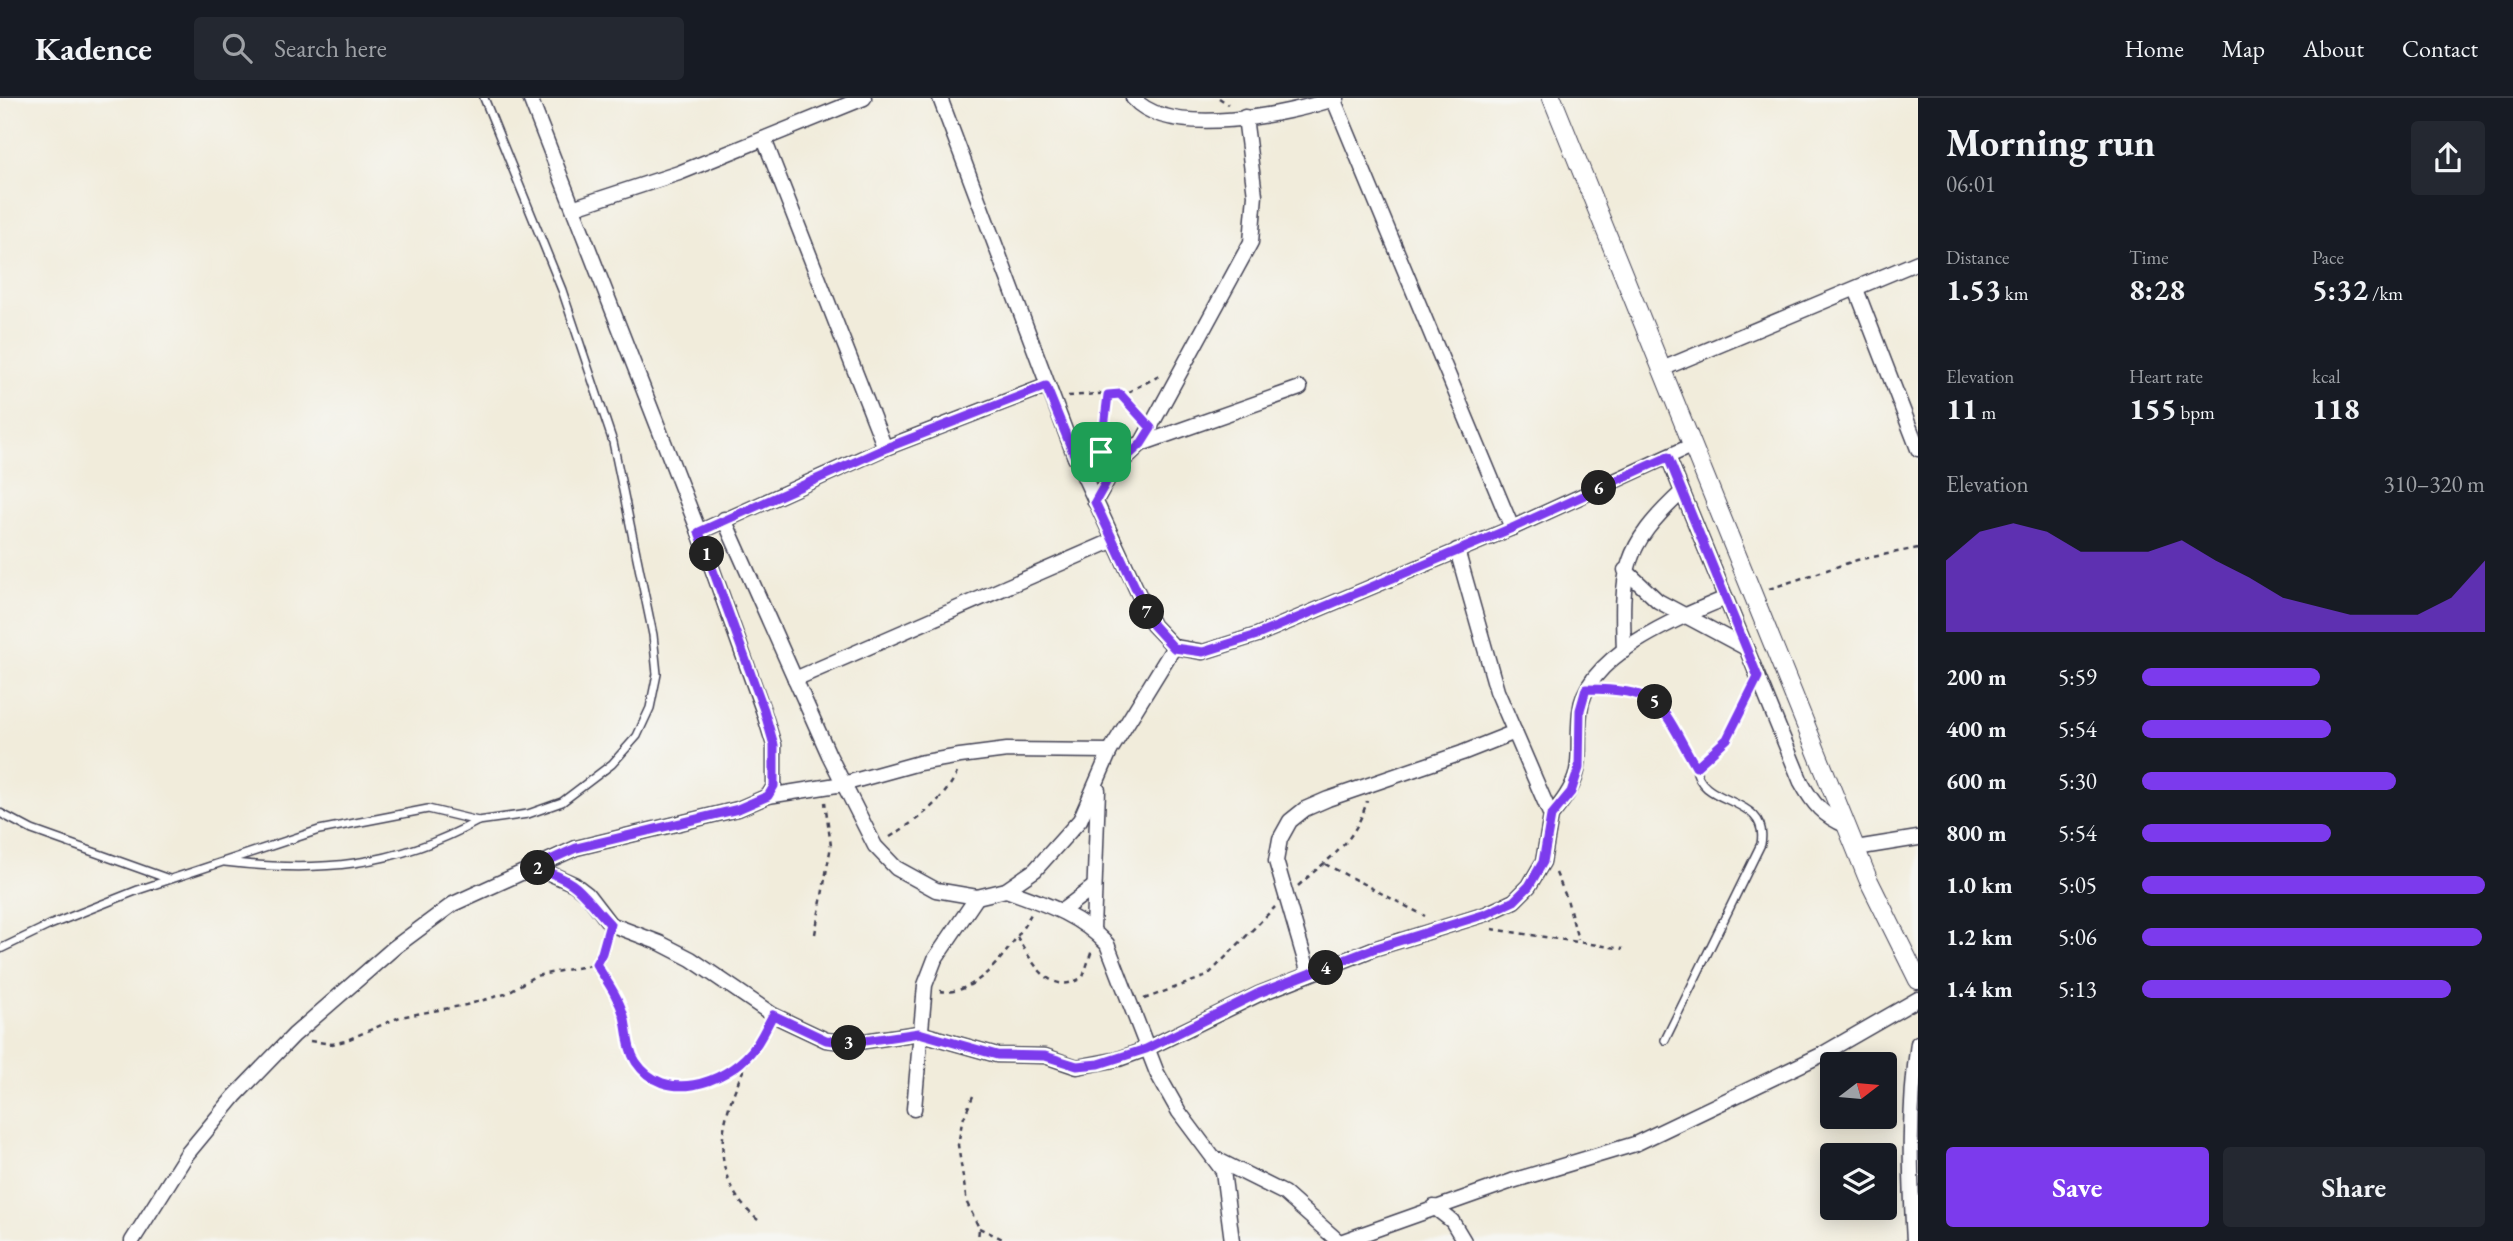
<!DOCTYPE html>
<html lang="en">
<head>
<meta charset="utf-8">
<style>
	body { margin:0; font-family:"EB Garamond",serif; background:#242831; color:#f1f3f6; height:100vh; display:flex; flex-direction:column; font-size:26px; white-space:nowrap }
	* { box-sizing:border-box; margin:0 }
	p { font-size:23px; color:#9ea1a6 }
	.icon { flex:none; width:38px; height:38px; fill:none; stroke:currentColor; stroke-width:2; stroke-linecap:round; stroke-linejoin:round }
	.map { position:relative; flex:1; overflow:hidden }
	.sheet { display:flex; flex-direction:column; background:#171b24; width:595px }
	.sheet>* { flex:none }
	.needle { width:46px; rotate:74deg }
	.fabs { position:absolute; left:1820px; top:954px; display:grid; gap:14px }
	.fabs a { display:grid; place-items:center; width:77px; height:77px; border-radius:7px; background:#171b24; box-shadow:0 4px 18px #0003; font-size:35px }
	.pin { position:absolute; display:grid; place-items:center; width:60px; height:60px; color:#fff; margin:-30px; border-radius:14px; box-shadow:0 4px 10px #0006 }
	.km { position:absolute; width:35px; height:35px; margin:-18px; border-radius:50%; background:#222; color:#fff; font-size:19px; line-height:35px; text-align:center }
	.round { display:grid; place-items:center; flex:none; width:74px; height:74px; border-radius:7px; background:#242831 }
	.summary { display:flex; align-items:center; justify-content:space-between; height:119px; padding:0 28px }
	h1 { font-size:38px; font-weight:700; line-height:52px }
	.metrics { display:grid; grid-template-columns:repeat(3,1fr); gap:10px; height:119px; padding:7px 28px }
	.metrics div { display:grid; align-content:center }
	.metrics b { font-size:30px; font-weight:700 }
	.metrics small { font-size:19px; font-weight:400 }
	.metrics p { font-size:19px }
	.chart { height:196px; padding:14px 28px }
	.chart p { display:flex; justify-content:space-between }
	.chart svg { width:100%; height:126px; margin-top:7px; fill:#7c3aed; opacity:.7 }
	.cta { display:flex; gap:14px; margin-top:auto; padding:14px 28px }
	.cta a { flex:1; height:80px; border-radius:7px; background:#7c3aed; color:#fff; font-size:28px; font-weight:700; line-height:80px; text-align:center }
	.cta a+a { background:#242831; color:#f1f3f6 }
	ul { padding:0 28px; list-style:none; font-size:23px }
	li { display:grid; grid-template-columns:112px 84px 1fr; align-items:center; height:52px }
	li i { height:18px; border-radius:9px; background:#7c3aed }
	header { display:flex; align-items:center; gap:42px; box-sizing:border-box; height:98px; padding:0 35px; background:#171b24; border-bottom:2px solid #363941 }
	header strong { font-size:33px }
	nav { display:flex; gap:38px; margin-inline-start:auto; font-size:24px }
	.search { width:490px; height:63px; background:#242831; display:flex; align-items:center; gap:18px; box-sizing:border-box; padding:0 24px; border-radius:7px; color:#9ea1a6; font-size:26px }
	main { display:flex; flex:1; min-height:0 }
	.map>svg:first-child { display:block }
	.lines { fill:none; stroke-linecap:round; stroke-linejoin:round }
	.service-casing { stroke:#414053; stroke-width:10 }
	.minor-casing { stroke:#414053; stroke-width:17 }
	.tertiary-casing { stroke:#414053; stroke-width:20 }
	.path { stroke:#414053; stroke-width:2.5; stroke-dasharray:5 5; stroke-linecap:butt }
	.service { stroke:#fff; stroke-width:7 }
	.minor { stroke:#fff; stroke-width:14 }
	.tertiary { stroke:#fff; stroke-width:18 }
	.route-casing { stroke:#fff; stroke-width:14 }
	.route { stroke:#7c3aed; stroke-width:9 }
</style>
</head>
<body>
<header>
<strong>Kadence</strong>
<div class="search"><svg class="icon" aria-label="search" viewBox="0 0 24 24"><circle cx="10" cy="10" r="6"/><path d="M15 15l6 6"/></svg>Search here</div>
<nav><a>Home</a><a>Map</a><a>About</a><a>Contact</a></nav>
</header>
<main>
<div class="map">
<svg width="1918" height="1143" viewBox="0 0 1918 1143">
	<rect width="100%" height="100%" fill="#f6f6f2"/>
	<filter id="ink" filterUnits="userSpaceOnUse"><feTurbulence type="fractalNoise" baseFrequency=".0143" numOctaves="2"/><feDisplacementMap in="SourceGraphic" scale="14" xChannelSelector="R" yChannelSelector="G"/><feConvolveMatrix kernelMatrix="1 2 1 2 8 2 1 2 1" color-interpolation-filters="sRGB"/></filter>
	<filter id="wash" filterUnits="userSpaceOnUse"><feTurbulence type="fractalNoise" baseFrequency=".00686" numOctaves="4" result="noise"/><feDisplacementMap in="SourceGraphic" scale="28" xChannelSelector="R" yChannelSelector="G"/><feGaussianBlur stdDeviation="1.57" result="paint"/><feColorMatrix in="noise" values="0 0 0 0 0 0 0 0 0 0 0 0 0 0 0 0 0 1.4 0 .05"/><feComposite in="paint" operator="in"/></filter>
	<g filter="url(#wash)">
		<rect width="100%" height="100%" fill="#f1ecdb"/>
	</g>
	<g filter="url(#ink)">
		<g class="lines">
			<defs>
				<g id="service">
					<polyline points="0,715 32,732 169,781"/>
					<path d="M 225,764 C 317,775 395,769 478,723"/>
					<polyline points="0,851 50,827 138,792 319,732 428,711 478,723 528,716 562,704 612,666 637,638 650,610 657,576 653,537 613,344 562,192 484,0"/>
					<path d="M 1665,942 L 1761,746 C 1770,696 1699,710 1696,669 L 1727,641 L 1758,580"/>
				</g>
				<g id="minor">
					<polyline points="940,0 1075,359 1153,527 1174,549 1203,554 1257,537 1512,430 1693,347"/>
					<path d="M 1133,0 C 1170,42 1289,16 1337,0"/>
					<polyline points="1333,0 1512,430"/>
					<polyline points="764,41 885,350"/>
					<polyline points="575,109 679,75 864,0"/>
					<polyline points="1856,191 1918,351"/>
					<polyline points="1662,271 1918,164"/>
					<polyline points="1075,359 1141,346 1300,290"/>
					<path d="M 1668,359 L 1801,684 C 1813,706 1823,718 1847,728"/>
					<polyline points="1095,404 1113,372 1141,346 1251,144 1255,97 1245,19"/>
					<polyline points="724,421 829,657 875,748 896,770 936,792 977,799 1006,792 1035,772 1080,722 1110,653 1174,549"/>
					<polyline points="699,434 885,350 1046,288"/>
					<polyline points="1625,472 1658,503 1746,550"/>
					<path d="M 1624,553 C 1621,474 1622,449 1682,394"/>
					<polyline points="795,581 1112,443"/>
					<polyline points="768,698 843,686 919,665 960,658 1007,652 1110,653"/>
					<path d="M 1551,718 C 1589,672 1575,666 1580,614 C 1585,557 1680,519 1726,500"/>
					<polyline points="1856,750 1918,740"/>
					<polyline points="535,769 574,786 587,796 610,826 660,845 691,861 773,917 826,942 851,945 919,935 997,957 1045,958 1077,969 1119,961 1146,951 1259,896 1373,851 1486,816 1514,803 1529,788 1543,764 1551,718 1497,593 1457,452"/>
					<path d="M 1006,792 C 1045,806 1078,816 1107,846 L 1157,975 L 1179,1014 L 1223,1073 L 1232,1143"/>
					<polyline points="1063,812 1093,789"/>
					<polyline points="1093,832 1098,692"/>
					<polyline points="1309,876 1276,763 1280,741 1290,723 1305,711 1328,701 1462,655 1515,634"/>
					<polyline points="914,1011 925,887 935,861 977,799"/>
					<polyline points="1218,1062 1284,1095 1338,1143"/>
					<polyline points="1434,1109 1452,1123 1464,1143"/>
					<polyline points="132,1143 187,1056 235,998 294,937 395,849 453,806 576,750 738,711 768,698 774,688 774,647 763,612 699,434 530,0"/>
					<polyline points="1343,1143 1512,1083 1635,1046 1819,958 1918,901"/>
					<path d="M 1914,1143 C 1910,1077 1908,1011 1918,945"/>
				</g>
				<polyline id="tertiary" points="1552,0 1868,781 1918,882"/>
			</defs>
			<use href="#service" class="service-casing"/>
			<use href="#minor" class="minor-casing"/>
			<use href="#tertiary" class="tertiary-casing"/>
			<g class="path">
				<polyline points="1219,0 1228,6"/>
				<polyline points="1120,296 1139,316"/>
				<polyline points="1068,298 1128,294 1159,278"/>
				<polyline points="1103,337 1108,298"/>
				<polyline points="1769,491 1857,462 1918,450"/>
				<path d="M 1607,591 C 1661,592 1665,617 1689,659"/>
				<path d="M 890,739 C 918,721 942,705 957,675"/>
				<polyline points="1325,766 1425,818"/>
				<polyline points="1556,775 1567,801 1578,842"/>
				<path d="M 1298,788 C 1330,758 1353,749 1367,703"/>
				<polyline points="1492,831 1623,851"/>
				<polyline points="815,836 831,748 825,704"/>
				<path d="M 1017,839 C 1033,865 1050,900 1083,879 L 1092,852"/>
				<polyline points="596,866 618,903 629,950 646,978 668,987 689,988 717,981 752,953"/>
				<path d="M 940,893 C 979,900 1015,844 1031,816"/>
				<polyline points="1144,901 1207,878 1275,809"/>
				<polyline points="310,943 332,946 345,943 400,919 466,907 505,896 535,878 596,866 606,839"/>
				<polyline points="973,998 962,1024 958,1047 967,1105 979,1130 978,1143"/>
				<path d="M 758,1122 C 692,1067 732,990 766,929"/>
				<polyline points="979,1130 1007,1143"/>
			</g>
			<use href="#service" class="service"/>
			<use href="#minor" class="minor"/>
			<use href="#tertiary" class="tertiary"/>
		</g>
	</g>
	<g class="lines" filter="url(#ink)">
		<defs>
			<path id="route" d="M 1046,288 L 1075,359 L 1101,354 L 1108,297 L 1120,296 L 1151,330 L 1141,346 L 1113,372 L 1095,404 L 1153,527 L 1174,550 L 1203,554 L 1257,537 L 1512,430 L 1668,359 L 1758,579 L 1727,641 L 1696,669 C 1659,606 1665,592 1586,591 L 1580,612 L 1579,670 L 1571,694 L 1551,718 L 1543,764 L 1529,788 L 1514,803 L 1486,816 L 1373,851 L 1259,895 L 1146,951 L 1099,966 L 1077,968 L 1045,958 L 997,957 L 919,935 L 851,945 L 826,942 L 773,917 C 766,929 760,944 751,954 C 724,986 664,1006 636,964 C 627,950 628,933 624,918 C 618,898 606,882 596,866 L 602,855 L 610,826 C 578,792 583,786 535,769 L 576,750 L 738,711 L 768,698 L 774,688 L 774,647 L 764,612 L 699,434 L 886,350 Z"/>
		</defs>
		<use href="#route" class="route-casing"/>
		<use href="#route" class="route"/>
	</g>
</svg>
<div class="fabs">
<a><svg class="needle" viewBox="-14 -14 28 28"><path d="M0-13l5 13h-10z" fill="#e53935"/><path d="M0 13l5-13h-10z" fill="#9ea1a6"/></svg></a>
<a><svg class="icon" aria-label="layers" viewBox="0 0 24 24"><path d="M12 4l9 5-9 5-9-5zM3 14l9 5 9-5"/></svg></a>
</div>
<div class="pin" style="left:1101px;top:354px;background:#1e9e55"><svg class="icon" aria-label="arrive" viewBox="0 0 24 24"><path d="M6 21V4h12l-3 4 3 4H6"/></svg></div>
<b class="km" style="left:707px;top:456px">1</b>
<b class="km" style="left:538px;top:770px">2</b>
<b class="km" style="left:849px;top:945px">3</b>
<b class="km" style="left:1326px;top:870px">4</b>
<b class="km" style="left:1655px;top:604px">5</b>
<b class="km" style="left:1599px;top:390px">6</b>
<b class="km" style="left:1147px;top:514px">7</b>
</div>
<section class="sheet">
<div class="summary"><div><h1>Morning run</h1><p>06:01</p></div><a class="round"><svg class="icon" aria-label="share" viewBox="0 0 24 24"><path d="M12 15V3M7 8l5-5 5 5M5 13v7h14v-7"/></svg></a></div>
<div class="metrics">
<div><p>Distance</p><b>1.53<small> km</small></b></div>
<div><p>Time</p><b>8:28</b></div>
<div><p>Pace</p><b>5:32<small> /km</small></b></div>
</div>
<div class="metrics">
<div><p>Elevation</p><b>11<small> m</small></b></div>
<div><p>Heart rate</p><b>155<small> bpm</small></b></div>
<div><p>kcal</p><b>118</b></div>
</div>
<div class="chart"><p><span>Elevation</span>310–320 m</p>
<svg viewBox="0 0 160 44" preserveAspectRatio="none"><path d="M0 44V19L10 9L20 6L30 9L40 16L50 16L60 16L70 12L80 19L90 25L100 32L110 35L120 38L130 38L140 38L150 32L160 19V44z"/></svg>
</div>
<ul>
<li><b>200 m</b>5:59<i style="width:52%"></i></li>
<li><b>400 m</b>5:54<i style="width:55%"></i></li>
<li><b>600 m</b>5:30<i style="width:74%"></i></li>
<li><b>800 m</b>5:54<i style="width:55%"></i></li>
<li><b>1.0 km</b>5:05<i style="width:100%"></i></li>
<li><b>1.2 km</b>5:06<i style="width:99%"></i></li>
<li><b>1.4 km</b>5:13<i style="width:90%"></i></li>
</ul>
<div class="cta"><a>Save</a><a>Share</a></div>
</section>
</main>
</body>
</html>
